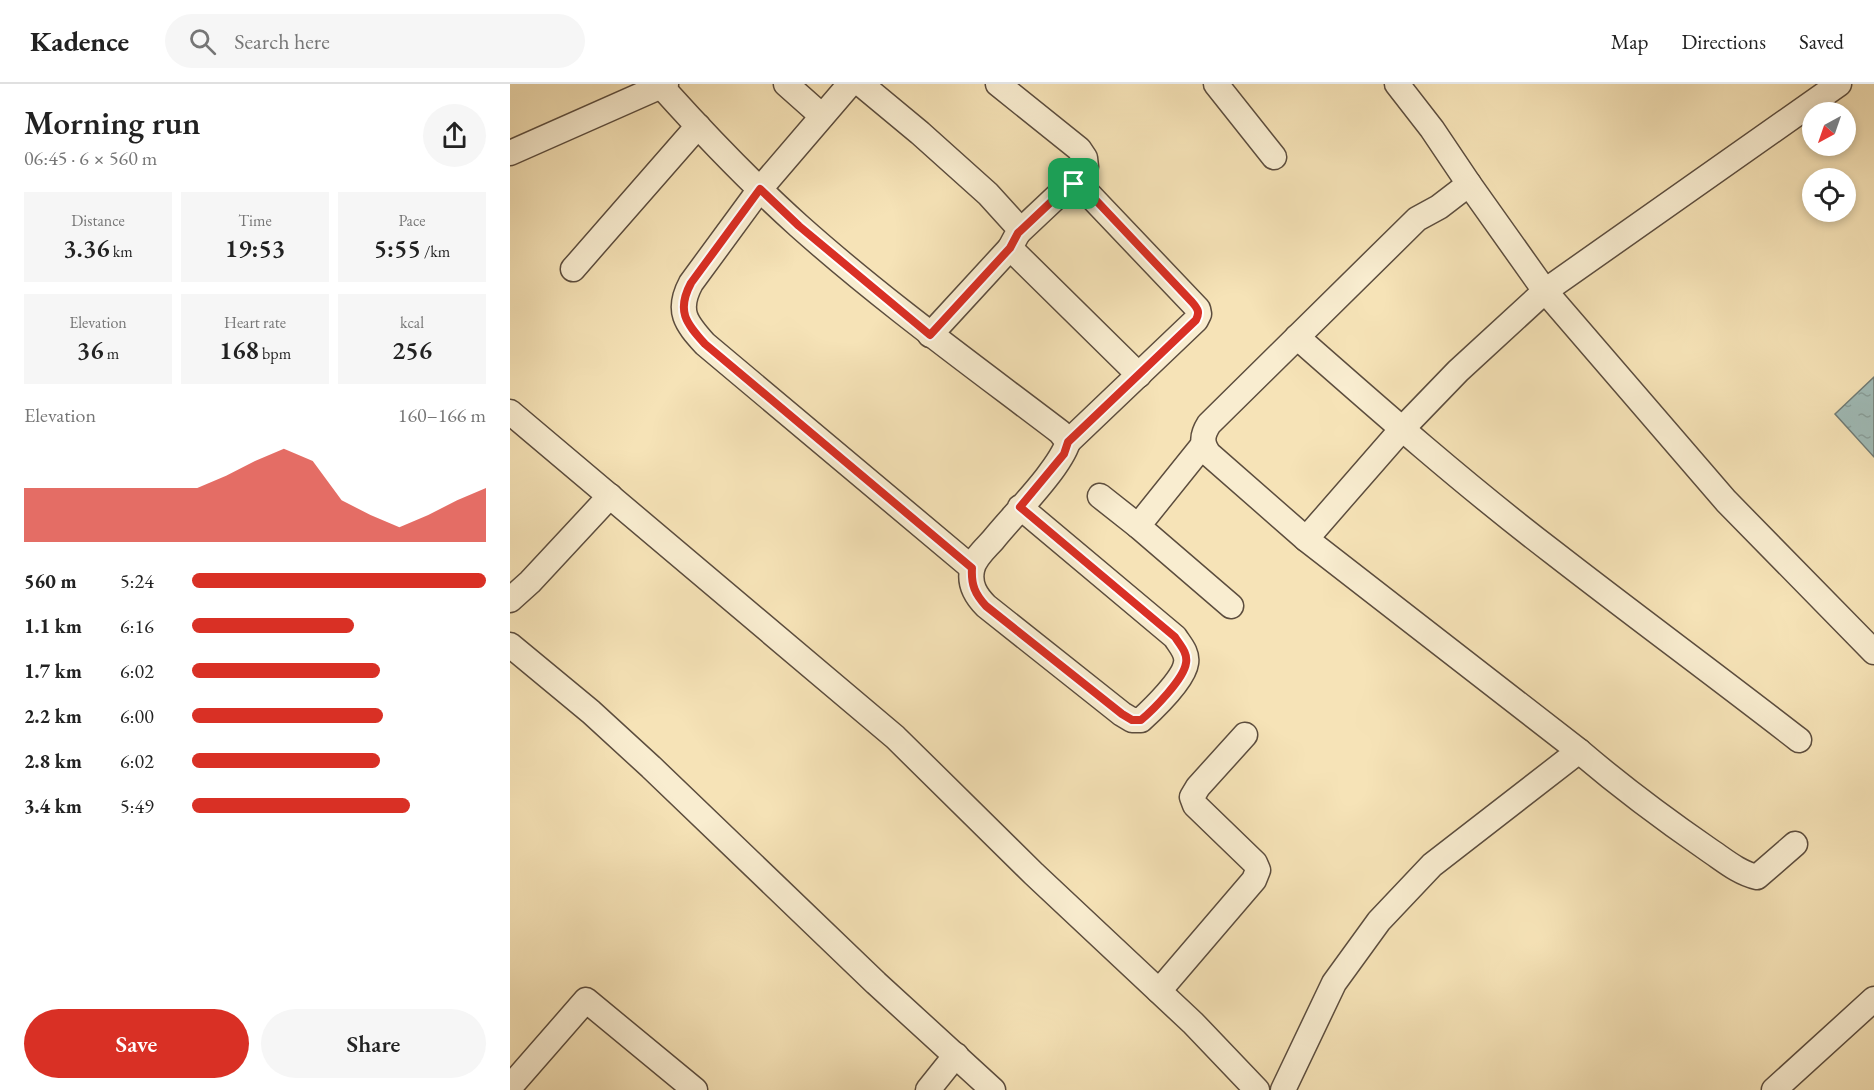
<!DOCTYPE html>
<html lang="en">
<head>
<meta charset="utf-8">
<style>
	body { margin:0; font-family:"EB Garamond",serif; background:#f6f6f6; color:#222; height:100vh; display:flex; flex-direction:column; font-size:22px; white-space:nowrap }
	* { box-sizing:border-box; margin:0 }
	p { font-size:20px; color:#767676 }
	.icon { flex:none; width:33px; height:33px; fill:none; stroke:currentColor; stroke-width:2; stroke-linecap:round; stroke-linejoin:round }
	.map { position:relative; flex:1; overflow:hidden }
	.details { display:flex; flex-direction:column; background:#fff; width:510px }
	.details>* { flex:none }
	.needle { width:39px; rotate:220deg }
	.fabs { position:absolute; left:1292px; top:18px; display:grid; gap:12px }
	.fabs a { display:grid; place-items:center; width:54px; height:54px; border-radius:50%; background:#fff; box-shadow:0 3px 9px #0003; font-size:30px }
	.pin { position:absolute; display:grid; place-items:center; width:51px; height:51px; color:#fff; margin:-26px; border-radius:12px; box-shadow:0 3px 9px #0006 }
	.round { display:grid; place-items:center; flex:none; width:63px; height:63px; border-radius:32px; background:#f6f6f6 }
	.overview { display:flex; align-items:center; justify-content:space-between; height:102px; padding:0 24px }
	h1 { font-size:33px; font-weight:600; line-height:45px }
	.figures { display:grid; grid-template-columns:repeat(3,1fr); gap:9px; height:102px; padding:6px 24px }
	.figures div { display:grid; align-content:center; border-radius:0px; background:#f6f6f6; text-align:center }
	.figures b { font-size:26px; font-weight:600 }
	.figures small { font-size:16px; font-weight:400 }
	.figures p { font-size:16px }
	.chart { height:168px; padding:12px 24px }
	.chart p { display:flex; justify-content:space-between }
	.chart svg { width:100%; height:108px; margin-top:6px; fill:#d93025; opacity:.7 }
	.primary-button { display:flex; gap:12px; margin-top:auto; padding:12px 24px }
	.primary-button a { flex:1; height:69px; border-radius:36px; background:#d93025; color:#fff; font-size:24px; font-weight:600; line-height:69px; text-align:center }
	.primary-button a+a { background:#f6f6f6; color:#222 }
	ul { padding:0 24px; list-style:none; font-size:20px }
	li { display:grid; grid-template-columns:96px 72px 1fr; align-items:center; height:45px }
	li i { height:15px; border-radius:8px; background:#d93025 }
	header { display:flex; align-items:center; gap:36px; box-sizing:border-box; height:84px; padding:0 30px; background:#fff; border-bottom:2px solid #e0e0e0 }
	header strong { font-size:28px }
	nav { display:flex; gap:33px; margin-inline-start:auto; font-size:21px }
	.search { width:420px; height:54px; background:#f6f6f6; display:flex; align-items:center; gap:15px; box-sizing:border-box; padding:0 21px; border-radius:33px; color:#767676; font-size:22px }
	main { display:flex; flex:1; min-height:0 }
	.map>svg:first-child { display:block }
	.water { fill:url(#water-ripples); stroke:#707c77; stroke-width:1.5 }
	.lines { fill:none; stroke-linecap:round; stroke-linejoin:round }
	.minor-casing { stroke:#5c4d3e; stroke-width:27 }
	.minor { stroke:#f9edd0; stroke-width:24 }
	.route-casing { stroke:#fff; stroke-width:12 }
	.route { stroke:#d93025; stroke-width:8 }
</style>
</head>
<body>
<header>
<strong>Kadence</strong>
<div class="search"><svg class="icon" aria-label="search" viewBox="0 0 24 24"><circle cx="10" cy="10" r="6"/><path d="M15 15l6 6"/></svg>Search here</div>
<nav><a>Map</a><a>Directions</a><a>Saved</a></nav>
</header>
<main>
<section class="details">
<div class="overview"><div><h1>Morning run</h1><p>06:45 · 6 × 560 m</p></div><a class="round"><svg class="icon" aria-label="share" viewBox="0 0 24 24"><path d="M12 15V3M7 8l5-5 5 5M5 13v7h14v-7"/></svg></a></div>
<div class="figures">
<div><p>Distance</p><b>3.36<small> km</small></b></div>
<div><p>Time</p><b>19:53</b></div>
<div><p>Pace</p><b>5:55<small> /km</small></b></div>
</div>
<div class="figures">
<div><p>Elevation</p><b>36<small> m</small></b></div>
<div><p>Heart rate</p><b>168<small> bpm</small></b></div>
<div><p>kcal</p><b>256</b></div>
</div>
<div class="chart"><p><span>Elevation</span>160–166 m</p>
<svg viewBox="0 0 160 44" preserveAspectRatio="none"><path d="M0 44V22L10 22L20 22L30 22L40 22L50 22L60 22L70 17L80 11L90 6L100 11L110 27L120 33L130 38L140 33L150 27L160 22V44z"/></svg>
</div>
<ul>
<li><b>560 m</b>5:24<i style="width:100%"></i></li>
<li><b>1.1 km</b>6:16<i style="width:55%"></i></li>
<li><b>1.7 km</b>6:02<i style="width:64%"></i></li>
<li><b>2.2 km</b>6:00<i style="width:65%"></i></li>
<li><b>2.8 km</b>6:02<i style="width:64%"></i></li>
<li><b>3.4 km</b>5:49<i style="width:74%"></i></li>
</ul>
<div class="primary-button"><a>Save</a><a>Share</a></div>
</section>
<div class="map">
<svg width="1364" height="1006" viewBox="0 0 1364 1006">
	<defs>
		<pattern id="water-ripples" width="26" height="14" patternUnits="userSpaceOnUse" patternTransform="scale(1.5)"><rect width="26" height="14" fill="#a0bcb8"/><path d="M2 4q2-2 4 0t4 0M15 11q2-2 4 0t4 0" fill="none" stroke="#8aa19d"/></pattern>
	</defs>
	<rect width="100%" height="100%" fill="#f6e3b7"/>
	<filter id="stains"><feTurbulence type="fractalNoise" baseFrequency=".00333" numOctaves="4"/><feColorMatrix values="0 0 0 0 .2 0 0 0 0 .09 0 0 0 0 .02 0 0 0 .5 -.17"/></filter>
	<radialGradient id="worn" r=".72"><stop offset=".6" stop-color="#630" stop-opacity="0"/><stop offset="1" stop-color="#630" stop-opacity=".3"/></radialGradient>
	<polygon class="water" points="1364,293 1364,373 1325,330"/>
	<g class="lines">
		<defs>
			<g id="minor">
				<polyline points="276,0 312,32"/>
				<path d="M 340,0 L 250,105 L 181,199 C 166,227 176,239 195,260 L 462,484"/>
				<polyline points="351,0 410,49 478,110 507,142 508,149 500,164 420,251"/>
				<polyline points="488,0 569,65 575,74 576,83 564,100"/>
				<polyline points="706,0 764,73"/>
				<polyline points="887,0 922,45 959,100"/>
				<path d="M 151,2 C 195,51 240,98 289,142 C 372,216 462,281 550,348 L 558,358 C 549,386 503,431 483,456 C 475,465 464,474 462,486 C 459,501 466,512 476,522 L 612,630 L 622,636 L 631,636 C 643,625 674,595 676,579 C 678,569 670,561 665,553 L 510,423"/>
				<polyline points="0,69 156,0"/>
				<polyline points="508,149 559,101 570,101 688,225 689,230 686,236 558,358"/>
				<polyline points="500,164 629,291"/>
				<polyline points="63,185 188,42"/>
				<path d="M 787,253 C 871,327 955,401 1044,469 C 1125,532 1208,593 1289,656"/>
				<polyline points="0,328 385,653 524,790 683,939 747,1006"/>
				<polyline points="693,361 628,442 721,522"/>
				<polyline points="590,412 628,442"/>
				<polyline points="796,455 892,345 948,287 1035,207 1329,0"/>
				<polyline points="0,516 20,498 100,412"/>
				<polyline points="0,561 81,628 141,683 366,899 483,1006"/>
				<path d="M 1069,667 C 1110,702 1154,735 1199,766 C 1214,776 1229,789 1247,793 L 1285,760"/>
				<polyline points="649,907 744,796 748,786 745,779 685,721 682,713 688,703 735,651"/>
				<polyline points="0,1003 76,916 185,1006"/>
				<polyline points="418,1006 446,971"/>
				<path d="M 773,1006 L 824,899 L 869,837 L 922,781 L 1069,667 L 796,455 L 699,370 C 691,359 692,351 699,340 L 907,135 L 929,123 L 959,100 L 1035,207 L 1216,417 L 1364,568"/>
				<polyline points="1264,1006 1364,915"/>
			</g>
		</defs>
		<use href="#minor" class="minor-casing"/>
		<use href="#minor" class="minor"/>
	</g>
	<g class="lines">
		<defs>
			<path id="route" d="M 564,100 L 570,101 L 580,110 L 682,218 C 688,225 690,228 686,236 L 558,358 L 554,370 L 510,423 L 665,553 C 670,561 678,569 676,579 C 674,595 643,626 631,636 L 622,636 L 612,630 L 476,522 C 465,510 461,501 462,484 L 195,260 C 176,239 166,227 181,199 L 250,105 L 289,142 L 420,251 L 500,164 L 508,149 L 559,101 Z"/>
		</defs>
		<use href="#route" class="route-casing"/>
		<use href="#route" class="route"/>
	</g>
	<rect width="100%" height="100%" filter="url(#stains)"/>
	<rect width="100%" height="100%" fill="url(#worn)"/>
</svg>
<div class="fabs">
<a><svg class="needle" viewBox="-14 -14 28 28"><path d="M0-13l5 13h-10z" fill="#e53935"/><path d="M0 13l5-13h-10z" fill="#767676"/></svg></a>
<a><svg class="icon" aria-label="locate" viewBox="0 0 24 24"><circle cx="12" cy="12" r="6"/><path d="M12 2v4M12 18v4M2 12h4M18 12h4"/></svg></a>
</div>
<div class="pin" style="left:564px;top:100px;background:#1e9e55"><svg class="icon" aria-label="arrive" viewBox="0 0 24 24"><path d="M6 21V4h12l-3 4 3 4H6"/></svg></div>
</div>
</main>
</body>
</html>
